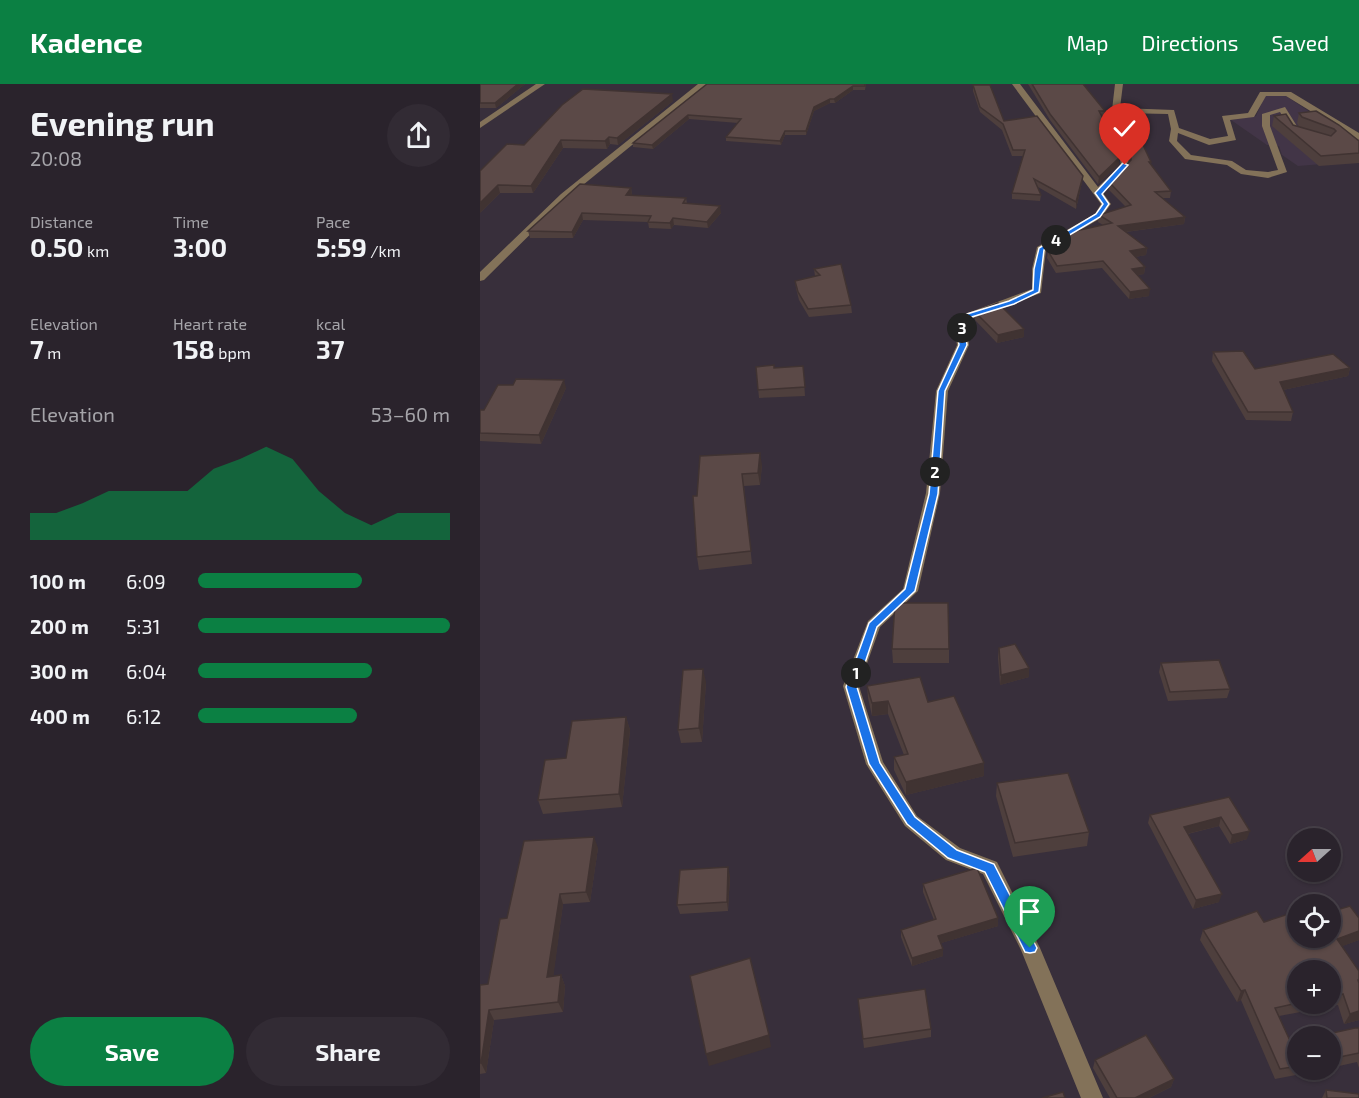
<!DOCTYPE html>
<html lang="en">
<head>
<meta charset="utf-8">
<style>
	body { margin:0; font-family:"Exo 2",sans-serif; background:#322b34; color:#f1f3f6; height:100vh; display:flex; flex-direction:column; font-size:22px; white-space:nowrap }
	* { box-sizing:border-box; margin:0 }
	p { font-size:20px; color:#a5a4a9 }
	.icon { flex:none; width:33px; height:33px; fill:none; stroke:currentColor; stroke-width:2; stroke-linecap:round; stroke-linejoin:round }
	.map { position:relative; flex:1; overflow:hidden }
	.panel { display:flex; flex-direction:column; background:#2a232c; width:480px }
	.panel>* { flex:none }
	.needle { width:39px; rotate:249deg }
	.buttons { position:absolute; left:807px; top:744px; display:grid; gap:12px }
	.buttons a { display:grid; place-items:center; width:54px; height:54px; border-radius:50%; background:#2a232c; box-shadow:0 2px 4px #0004,0 0 0 2px #464048; font-size:30px }
	.pin { position:absolute; display:grid; place-items:center; width:51px; height:51px; color:#fff; margin:-62px -26px; border-radius:50% 50% 50% 0; rotate:-45deg; box-shadow:0 0 6px #0007 }
	.pin .icon { rotate:45deg }
	.km { position:absolute; width:30px; height:30px; margin:-15px; border-radius:50%; background:#222; color:#fff; font-size:16px; line-height:30px; text-align:center }
	.round { display:grid; place-items:center; flex:none; width:63px; height:63px; border-radius:32px; background:#322b34 }
	.headline { display:flex; align-items:center; justify-content:space-between; height:102px; padding:0 30px }
	h1 { font-size:33px; font-weight:700; line-height:45px }
	.figures { display:grid; grid-template-columns:repeat(3,1fr); gap:9px; height:102px; padding:6px 30px }
	.figures div { display:grid; align-content:center }
	.figures b { font-size:26px; font-weight:700 }
	.figures small { font-size:16px; font-weight:400 }
	.figures p { font-size:16px }
	.chart { height:168px; padding:12px 30px }
	.chart p { display:flex; justify-content:space-between }
	.chart svg { width:100%; height:108px; margin-top:6px; fill:#0b8043; opacity:.7 }
	.primary-button { display:flex; gap:12px; margin-top:auto; padding:12px 30px }
	.primary-button a { flex:1; height:69px; border-radius:36px; background:#0b8043; color:#fff; font-size:24px; font-weight:700; line-height:69px; text-align:center }
	.primary-button a+a { background:#322b34; color:#f1f3f6 }
	ul { padding:0 30px; list-style:none; font-size:20px }
	li { display:grid; grid-template-columns:96px 72px 1fr; align-items:center; height:45px }
	li i { height:15px; border-radius:8px; background:#0b8043 }
	header { display:flex; align-items:center; gap:36px; box-sizing:border-box; height:84px; padding:0 30px; background:#0b8043; color:#fff }
	header strong { font-size:28px }
	nav { display:flex; gap:33px; margin-inline-start:auto; font-size:21px }
	main { display:flex; flex:1; min-height:0 }
	.map>svg:first-child { display:block }
	.built { fill:#423547 }
	.lines { fill:none; stroke-linecap:round; stroke-linejoin:round }
	.minor { fill:#837259; fill-rule:evenodd }
	.wall { fill:#4e3f3d; fill-rule:evenodd }
	.shaded-wall { fill:#403332 }
	.building { fill:#5b4947; stroke:#403332; stroke-width:1.5 }
	.route { fill:#1a73e8; stroke:#fff; stroke-width:1.5 }
</style>
</head>
<body>
<header>
<strong>Kadence</strong>
<nav><a>Map</a><a>Directions</a><a>Saved</a></nav>
</header>
<main>
<section class="panel">
<div class="headline"><div><h1>Evening run</h1><p>20:08</p></div><a class="round"><svg class="icon" aria-label="share" viewBox="0 0 24 24"><path d="M12 15V3M7 8l5-5 5 5M5 13v7h14v-7"/></svg></a></div>
<div class="figures">
<div><p>Distance</p><b>0.50<small> km</small></b></div>
<div><p>Time</p><b>3:00</b></div>
<div><p>Pace</p><b>5:59<small> /km</small></b></div>
</div>
<div class="figures">
<div><p>Elevation</p><b>7<small> m</small></b></div>
<div><p>Heart rate</p><b>158<small> bpm</small></b></div>
<div><p>kcal</p><b>37</b></div>
</div>
<div class="chart"><p><span>Elevation</span>53–60 m</p>
<svg viewBox="0 0 160 44" preserveAspectRatio="none"><path d="M0 44V33L10 33L20 29L30 24L40 24L50 24L60 24L70 15L80 11L90 6L100 11L110 24L120 33L130 38L140 33L150 33L160 33V44z"/></svg>
</div>
<ul>
<li><b>100 m</b>6:09<i style="width:65%"></i></li>
<li><b>200 m</b>5:31<i style="width:100%"></i></li>
<li><b>300 m</b>6:04<i style="width:69%"></i></li>
<li><b>400 m</b>6:12<i style="width:63%"></i></li>
</ul>
<div class="primary-button"><a>Save</a><a>Share</a></div>
</section>
<div class="map">
<svg width="879" height="1014" viewBox="0 0 879 1014">
	<rect width="100%" height="100%" fill="#382f3b"/>
	<polygon class="built" points="785,12 806,12 879,61 879,77 818,82 802,71 799,62 787,61 751,36 776,32"/>
	<g class="lines">
		<g class="minor">
			<polygon points="56,0 65,0 0,44 0,38"/>
			<polygon points="218,0 227,0 87,114 4,196 0,197 0,188 81,110"/>
			<polygon points="532,0 540,0 618,103 641,81 632,26 635,0 643,0 640,24 694,26 699,44 730,55 748,52 742,32 768,29 780,8 811,8 879,49 879,56 876,55 806,12 786,12 774,33 750,36 756,56 729,61 698,49 697,57 711,71 752,77 766,86 788,88 798,86 782,42 782,30 805,23 820,47 813,49 800,28 790,31 790,42 807,88 788,94 761,90 747,81 705,75 689,57 691,45 688,30 640,29 649,81 623,109 631,120 621,134 566,166 561,209 493,234 487,246 489,261 468,307 460,409 438,507 400,543 379,602 403,678 437,732 480,764 517,778 560,864 623,1014 601,1014 541,866 503,790 466,776 425,742 386,680 363,602 388,537 423,505 446,409 456,307 477,261 475,246 485,230 552,205 552,185 557,163 615,130 621,120"/>
		</g>
	</g>
	<g class="wall">
		<polygon points="0,0 45,0 16,24 0,24"/>
		<polygon points="227,0 386,0 385,6 373,6 355,19 350,19 334,27 326,51 305,51 301,61 246,57 246,53 258,39 209,35 173,65 153,63 153,59"/>
		<polygon points="548,0 603,0 625,27 624,33 622,33 639,74 639,80 618,100 570,36"/>
		<polygon points="493,1 524,37 603,92 602,98 596,125 558,103 561,111 560,117 532,115 532,109 543,72 532,72 522,46 500,28 493,7"/>
		<polygon points="193,17 138,61 130,60 127,65 83,64 53,109 20,109 0,129 44,61"/>
		<polygon points="819,29 879,57 879,79 839,82 792,42 794,32 813,41 819,43 817,39"/>
		<polygon points="650,61 671,78 670,80 691,107 690,114 682,114 705,133 704,140 646,148 667,164 666,171 655,173 665,183 664,190 658,191 669,212 649,215 622,184 576,189 567,174 568,167 623,141 618,138 619,131 646,123 629,106 630,99 650,78 649,68"/>
		<polygon points="151,104 152,111 206,114 207,119 241,129 228,144 194,141 191,145 169,144 168,138 103,136 93,154 50,154 48,147"/>
		<polygon points="334,185 371,221 372,229 329,233 319,216 316,204 315,197 335,192"/>
		<polygon points="495,228 544,245 544,253 517,259 495,236"/>
		<polygon points="733,268 775,285 870,284 868,292 803,306 813,328 811,337 766,336 732,277"/>
		<polygon points="323,282 325,312 279,314 276,283 294,284"/>
		<polygon points="86,304 61,360 0,357 0,326 4,326"/>
		<polygon points="282,381 280,401 264,402 272,480 219,486 217,473 217,412"/>
		<polygon points="519,564 549,593 520,601 518,573"/>
		<polygon points="412,565 469,565 469,579 413,579"/>
		<polygon points="681,579 750,605 747,614 688,617 679,588"/>
		<polygon points="226,598 222,658 201,659 198,646"/>
		<polygon points="387,602 448,618 504,692 426,711 414,686 414,673 424,671 408,630 392,632 388,614"/>
		<polygon points="146,633 150,646 142,723 63,730 58,716 86,674"/>
		<polygon points="517,699 609,748 607,762 533,773 516,712"/>
		<polygon points="749,713 767,755 750,760 739,742 708,750 739,818 713,825 668,739 670,731"/>
		<polygon points="118,764 110,818 83,820 73,892 81,891 85,902 83,928 14,936 6,989 0,990 0,901 8,900 27,834"/>
		<polygon points="250,792 248,827 200,830 197,821"/>
		<polygon points="443,800 518,842 461,859 463,865 463,872 432,882 421,853 421,846 454,836 443,808"/>
		<path d="M 879,834 L 879,856 L 862,862 L 879,936 L 864,940 L 858,921 L 799,932 L 811,959 L 818,958 L 818,986 L 842,986 L 795,995 L 761,916 L 757,918 L 720,856 L 723,846 L 784,838 L 818,854 ZM 850,886 L 850,920 L 818,920 Z"/>
		<polygon points="378,915 451,945 451,953 384,964"/>
		<polygon points="879,944 879,984 877,978 850,984 850,952"/>
		<polygon points="615,976 694,995 691,1003 669,1014 630,1014 613,984"/>
		<polygon points="846,1006 879,1014 842,1014"/>
	</g>
	<g class="shaded-wall">
		<polygon points="38,0 45,0 16,24 15,19"/>
		<polygon points="373,2 373,6 355,19 354,15"/>
		<polygon points="192,10 193,17 138,61 137,54"/>
		<polygon points="350,15 350,19 334,27 326,51 326,47 334,23"/>
		<polygon points="208,31 209,35 173,65 172,61"/>
		<polygon points="305,47 305,51 301,61 300,57"/>
		<polygon points="129,53 130,60 127,65 125,57"/>
		<polygon points="81,56 83,64 53,109 51,102"/>
		<polygon points="639,74 639,80 618,100 619,93"/>
		<polygon points="603,92 602,98 596,125 596,118"/>
		<polygon points="18,101 20,109 0,129 0,119"/>
		<polygon points="151,104 152,111 146,111"/>
		<polygon points="240,122 241,129 228,144 227,138"/>
		<polygon points="102,129 103,136 93,154 92,148"/>
		<polygon points="705,133 704,140 637,149 638,142"/>
		<polygon points="193,134 194,141 191,145 190,139"/>
		<polygon points="667,164 666,171 649,174 650,167"/>
		<polygon points="665,183 664,190 651,192 652,185"/>
		<polygon points="670,205 669,212 649,215 650,208"/>
		<polygon points="544,245 544,253 517,259 518,251"/>
		<polygon points="870,284 868,292 798,307 800,298"/>
		<polygon points="84,296 86,304 61,360 59,351"/>
		<polygon points="280,369 282,381 280,401 278,389"/>
		<polygon points="549,584 549,593 520,601 521,591"/>
		<polygon points="223,585 226,598 222,658 219,644"/>
		<polygon points="408,617 408,630 392,632 392,619"/>
		<polygon points="146,633 150,646 142,723 139,710"/>
		<polygon points="504,679 504,692 426,711 426,698"/>
		<polygon points="741,733 739,742 702,751 704,743"/>
		<polygon points="770,747 767,755 750,760 752,751"/>
		<polygon points="114,753 118,764 110,818 106,808"/>
		<polygon points="248,783 250,792 248,827 247,818"/>
		<polygon points="80,810 83,820 72,903 67,893"/>
		<polygon points="742,810 739,818 713,825 716,816"/>
		<polygon points="518,834 518,842 458,860 458,852"/>
		<polygon points="879,847 879,856 852,866 857,855"/>
		<polygon points="463,865 463,872 432,882 432,874"/>
		<polygon points="81,891 85,902 83,928 78,918"/>
		<polygon points="765,906 761,916 757,918 761,907"/>
		<polygon points="9,926 14,936 6,989 1,979"/>
		<polygon points="879,927 879,936 864,940 870,930"/>
		<polygon points="289,951 291,963 229,982 226,970"/>
		<polygon points="694,995 691,1003 669,1014 655,1014"/>
	</g>
	<g class="building">
		<polygon points="0,0 38,0 15,19 0,19"/>
		<polygon points="227,0 385,0 385,2 373,2 354,15 350,15 334,23 326,47 305,47 300,57 246,53 261,35 208,31 172,61 153,59"/>
		<polygon points="552,0 603,0 625,27 619,27 637,60 639,74 619,93 570,30"/>
		<polygon points="493,1 510,1 524,37 557,32 603,92 596,118 554,95 561,111 532,109 545,66 533,66 523,40 500,23"/>
		<polygon points="103,5 192,10 137,54 129,53 125,57 81,56 51,102 18,101 0,119 0,87 27,60 44,61 82,21"/>
		<polygon points="836,27 859,41 879,57 879,69 841,72 794,32 806,30 813,41 851,52 856,47 854,45 822,33 819,29"/>
		<polygon points="650,61 663,61 671,78 669,78 691,107 675,108 705,133 638,142 667,164 650,167 665,183 652,185 670,205 650,208 623,177 577,182 568,167 569,160 591,148 632,139 619,131 651,121 630,99 651,76"/>
		<polygon points="100,100 151,104 146,111 206,114 203,119 240,122 227,138 193,134 190,139 168,138 171,132 102,129 92,148 48,147"/>
		<polygon points="361,180 371,221 328,225 318,208 315,197 340,191 334,185"/>
		<polygon points="518,219 544,245 518,251 495,228"/>
		<polygon points="763,267 775,285 853,270 870,284 800,298 813,328 768,328 733,268"/>
		<polygon points="294,281 294,284 323,282 325,303 278,306 276,283"/>
		<polygon points="36,295 84,296 59,351 0,349 0,326 4,326 18,301 33,301"/>
		<polygon points="280,369 278,389 262,390 271,467 217,473 213,412 217,412 220,372"/>
		<polygon points="415,519 468,519 469,565 412,565"/>
		<polygon points="535,560 549,584 521,591 519,564"/>
		<polygon points="739,576 750,605 690,608 681,579"/>
		<polygon points="223,585 219,644 198,646 203,586"/>
		<polygon points="440,593 448,618 474,612 504,679 426,698 414,673 428,670 408,617 392,619 387,602"/>
		<polygon points="146,633 139,710 58,716 65,676 86,674 92,637"/>
		<polygon points="588,689 609,748 535,759 517,699"/>
		<polygon points="749,713 770,747 752,751 741,733 704,743 742,810 716,816 670,731"/>
		<polygon points="114,753 106,808 80,810 67,893 81,891 78,918 9,926 1,979 0,979 0,901 8,900 20,835 27,834 44,757"/>
		<polygon points="248,783 247,818 197,821 200,786"/>
		<polygon points="497,784 518,834 458,852 463,865 432,874 421,846 456,835 443,800"/>
		<polygon points="870,822 879,834 879,847 857,855 879,887 879,895 878,896 879,899 879,927 870,930 863,910 850,913 850,886 818,886 818,919 795,924 811,959 818,958 818,982 800,985 765,906 761,907 723,846 777,827 784,838 818,827 818,854 850,854 850,828"/>
		<polygon points="270,874 289,951 226,970 210,892"/>
		<polygon points="445,905 451,945 383,955 378,915"/>
		<polygon points="875,944 879,944 879,969 850,975 850,952 839,952"/>
		<polygon points="666,951 694,995 655,1014 637,1014 615,976"/>
		<polygon points="846,1006 879,1010 879,1014 847,1014"/>
		<polygon points="583,1008 585,1014 562,1014"/>
	</g>
	<polygon class="route" points="643,79 648,81 622,110 629,120 620,133 564,166 559,208 534,220 492,233 485,246 487,261 465,307 458,410 435,507 397,543 377,603 400,679 435,733 477,766 514,780 557,864 555,868 550,869 545,868 505,788 468,774 427,740 389,680 366,603 389,539 425,505 449,410 458,307 479,261 477,246 487,230 529,217 553,206 554,185 559,164 616,130 623,120 615,109"/>
</svg>
<div class="buttons">
<a><svg class="needle" viewBox="-14 -14 28 28"><path d="M0-13l5 13h-10z" fill="#e53935"/><path d="M0 13l5-13h-10z" fill="#a5a4a9"/></svg></a>
<a><svg class="icon" aria-label="locate" viewBox="0 0 24 24"><circle cx="12" cy="12" r="6"/><path d="M12 2v4M12 18v4M2 12h4M18 12h4"/></svg></a>
<a>+</a>
<a>−</a>
</div>
<div class="pin" style="left:550px;top:864px;background:#1e9e55"><svg class="icon" aria-label="arrive" viewBox="0 0 24 24"><path d="M6 21V4h12l-3 4 3 4H6"/></svg></div>
<div class="pin" style="left:645px;top:81px;background:#d93025"><svg class="icon" aria-label="check" viewBox="0 0 24 24"><path d="M5 12l5 5 9-10"/></svg></div>
<b class="km" style="left:376px;top:589px">1</b>
<b class="km" style="left:455px;top:388px">2</b>
<b class="km" style="left:482px;top:244px">3</b>
<b class="km" style="left:576px;top:156px">4</b>
</div>
</main>
</body>
</html>
